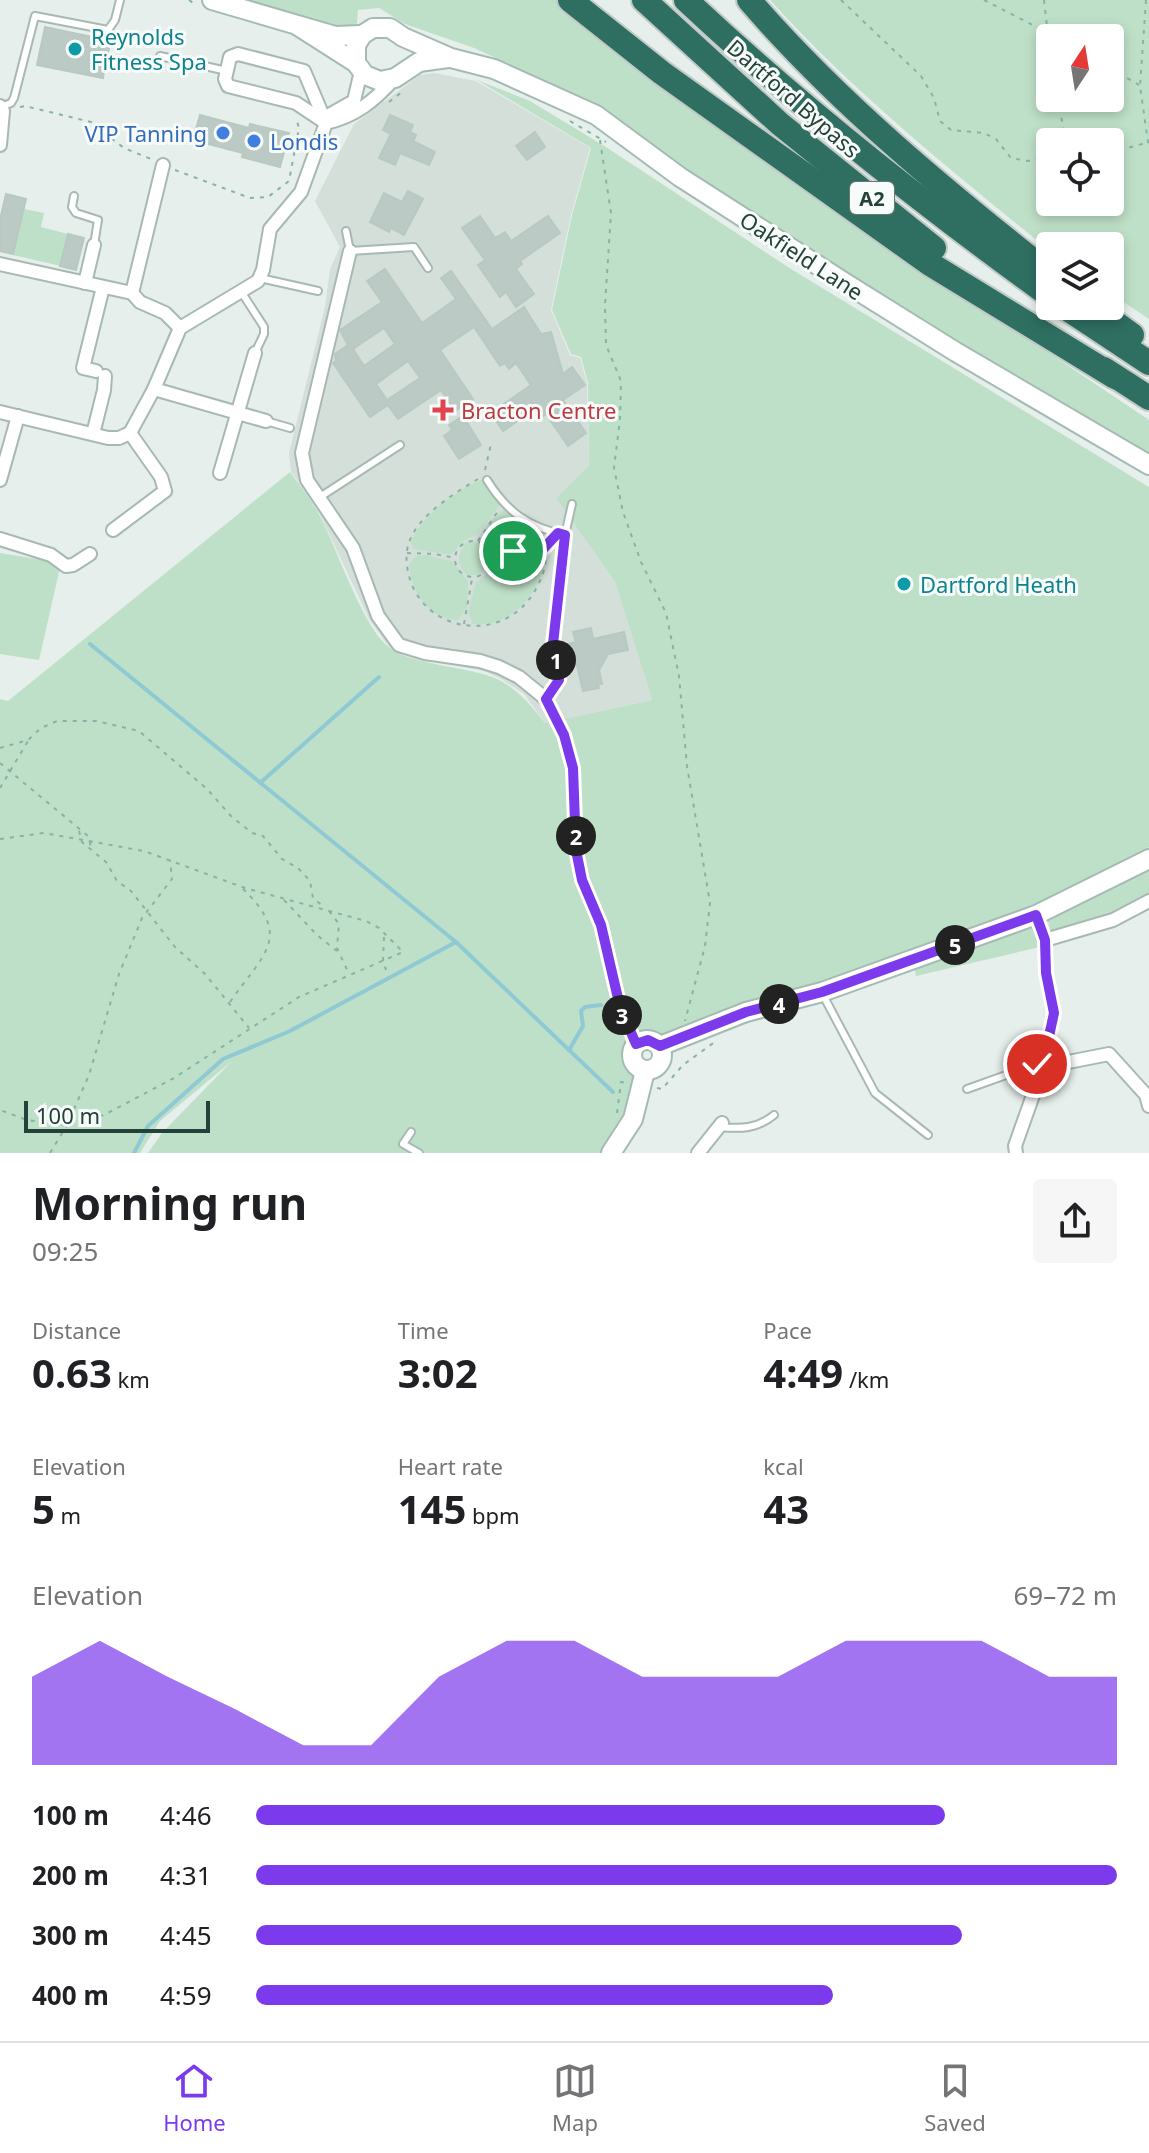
<!DOCTYPE html>
<html lang="en">
<head>
<meta charset="utf-8">
<style>
	body { margin:0; font-family:"Noto Sans",sans-serif; background:#f6f6f6; color:#202124; height:100vh; display:flex; flex-direction:column; font-size:30px; white-space:nowrap }
	* { box-sizing:border-box; margin:0 }
	p { font-size:26px; color:#757577 }
	.icon { flex:none; width:44px; height:44px; fill:none; stroke:currentColor; stroke-width:2; stroke-linecap:round; stroke-linejoin:round }
	.map { position:relative; height:1153px; overflow:hidden }
	.panel { display:flex; flex-direction:column; background:#fff; flex:1 }
	.panel>* { flex:none }
	.needle { width:52px; rotate:12deg }
	.tools { position:absolute; left:1036px; top:24px; display:grid; gap:16px }
	.tools a { display:grid; place-items:center; width:88px; height:88px; border-radius:8px; background:#fff; box-shadow:0 4px 12px #0003; font-size:40px }
	.scale { position:absolute; left:24px; bottom:20px; width:186px; box-sizing:border-box; padding-left:8px; border:4px solid #24423a; border-top:0; font-size:22px; line-height:28px; white-space:nowrap; color:#24423a; -webkit-text-stroke:6px #f7fbf9; paint-order:stroke }
	.pin { position:absolute; display:grid; place-items:center; width:68px; height:68px; color:#fff; margin:-34px; border:4px solid #fff; border-radius:50%; box-shadow:0 2px 8px #0007 }
	.km { position:absolute; width:40px; height:40px; margin:-20px; border-radius:50%; background:#222; color:#fff; font-size:22px; line-height:40px; text-align:center }
	.round { display:grid; place-items:center; flex:none; width:84px; height:84px; border-radius:8px; background:#f6f6f6 }
	.headline { display:flex; align-items:center; justify-content:space-between; height:136px; padding:0 32px }
	h1 { font-size:44px; font-weight:700; line-height:60px }
	.metrics { display:grid; grid-template-columns:repeat(3,1fr); gap:12px; height:136px; padding:8px 32px }
	.metrics div { display:grid; align-content:center }
	.metrics b { font-size:40px; font-weight:700 }
	.metrics small { font-size:22px; font-weight:400 }
	.metrics p { font-size:22px }
	.chart { height:224px; padding:16px 32px }
	.chart p { display:flex; justify-content:space-between }
	.chart svg { width:100%; height:144px; margin-top:8px; fill:#7c3aed; opacity:.7 }
	ul { padding:0 32px; list-style:none; font-size:26px }
	li { display:grid; grid-template-columns:128px 96px 1fr; align-items:center; height:60px }
	li i { height:20px; border-radius:10px; background:#7c3aed }
	.tabs { display:flex; justify-content:space-around; align-items:center; height:112px; border-top:2px solid #e0e0e0; background:#fff; font-size:22px; color:#757577 }
	.tabs a { display:grid; justify-items:center; gap:4px }
	.tabs .current { color:#7c3aed }
	.map>svg:first-child { display:block }
	.built { fill:#d4dfda }
	.green { fill:#bfe0c8; fill-rule:evenodd }
	.lines { fill:none; stroke-linecap:round; stroke-linejoin:round }
	.stream { stroke:#8ec9d4; stroke-width:4 }
	.building { fill:#bbcac4; stroke:#b8c9c2; stroke-width:2; fill-rule:evenodd }
	.lane-casing { stroke:#a8b8b2; stroke-width:10 }
	.street-casing { stroke:#a8b8b2; stroke-width:16 }
	.secondary-casing { stroke:#a4bbb3; stroke-width:22 }
	.highway-casing { stroke:#c2cac8; stroke-width:28 }
	.path { stroke:#86b3a5; stroke-width:2; stroke-dasharray:4 6; stroke-linecap:butt }
	.lane { stroke:#fff; stroke-width:6 }
	.street { stroke:#fff; stroke-width:12 }
	.secondary { stroke:#fff; stroke-width:18 }
	.highway { stroke:#2f6f62; stroke-width:24 }
	.route-casing { stroke:#fff; stroke-width:16 }
	.route { stroke:#7c3aed; stroke-width:10 }
	.culture-dot { fill:#0f9aa8; stroke:#f7fbf9; stroke-width:3 }
	.shop-dot { fill:#3f7fe0; stroke:#f7fbf9; stroke-width:3 }
	.health-dot { fill:#e0444e; stroke:#f7fbf9; stroke-width:3 }
	.labels { text-anchor:middle; dominant-baseline:central; stroke-width:6; stroke-linejoin:round; paint-order:stroke }
	.shield { fill:#f7fbf9; stroke:#637a73; stroke-width:2 }
	.shield-label { font-size:20px; font-weight:bold; fill:#24423a }
	.culture-label { font-size:22px; fill:#0d838f; stroke:#f7fbf9; text-anchor:start }
	.street-label { font-size:22px; fill:#24423a; stroke:#f7fbf9 }
	.shop-label { font-size:22px; fill:#366cbe; stroke:#f7fbf9; text-anchor:end }
	.health-label { font-size:22px; fill:#be3a42; stroke:#f7fbf9; text-anchor:start }
</style>
</head>
<body>
<div class="map">
<svg width="1149" height="1153" viewBox="0 0 1149 1153">
	<rect width="100%" height="100%" fill="#e6efeb"/>
	<polygon class="built" points="434,73 476,81 590,148 571,215 551,310 570,355 580,358 587,383 589,465 556,498 615,582 652,700 545,723 524,694 501,679 484,671 415,658 389,647 369,619 316,506 291,472 289,453 325,307 330,269 340,247 315,201 354,124 420,75"/>
	<g class="green">
		<polygon points="238,0 561,0 939,279 1149,420 1149,457 798,245 585,99 474,48 405,24 379,8 358,10 357,23 353,29 335,31"/>
		<path d="M 770,0 L 1149,0 L 1149,319 L 1110,293 L 1110,246 L 1050,246 L 1050,251 C 953,172 854,93 770,0 ZM 1050,38 L 1110,38 L 1110,98 L 1050,98 ZM 1050,142 L 1110,142 L 1110,202 L 1050,202 Z"/>
		<path d="M 477,80 L 530,101 L 606,147 L 791,269 L 1149,487 L 1149,847 L 1039,904 L 660,1048 L 643,1049 L 643,1085 L 610,1153 L 148,1153 L 162,1133 L 231,1062 L 160,1121 L 140,1153 L 0,1153 L 0,699 L 8,701 L 290,472 C 298,483 308,495 315,507 C 335,540 361,627 390,648 C 401,656 417,660 430,663 C 491,676 505,671 545,723 L 652,700 L 615,582 L 556,498 L 589,465 L 588,383 L 581,357 L 571,354 L 552,310 L 572,215 L 591,148 Z"/>
		<polygon points="24,209 44,213 41,227 68,234 61,266 13,255"/>
		<path d="M 483,479 L 500,505 L 478,534 L 463,541 L 451,555 L 414,549 L 411,542 C 422,515 457,490 483,479 Z"/>
		<path d="M 505,509 L 515,520 L 549,537 C 538,547 503,554 489,549 C 478,534 490,518 505,509 Z"/>
		<path d="M 467,542 C 483,539 489,553 487,567 L 478,575 L 467,575 C 456,564 457,553 467,542 Z"/>
		<path d="M 521,550 L 539,551 L 544,556 C 544,592 510,629 473,624 L 468,613 L 476,582 L 488,573 L 495,562 Z"/>
		<polygon points="0,553 61,563 39,660 0,654"/>
		<path d="M 425,555 L 452,561 L 468,581 L 467,608 L 458,620 C 429,620 411,591 409,564 L 416,556 Z"/>
		<polygon points="1149,867 1149,896 1097,921 1051,933 1047,917"/>
		<polygon points="1028,924 1035,929 1040,947 916,976 915,969"/>
	</g>
	<g class="lines">
		<g class="stream">
			<polyline points="90,644 456,942"/>
			<polyline points="260,783 379,677"/>
			<polyline points="569,1050 583,1026 581,1011 585,1007 601,1005"/>
			<polyline points="134,1153 148,1126 223,1059 290,1031 456,942 613,1092"/>
		</g>
	</g>
	<g class="building">
		<polygon points="45,27 111,41 107,56 118,59 116,72 104,70 103,78 37,65"/>
		<polygon points="200,115 249,128 250,124 289,133 280,167 242,157 243,153 193,140"/>
		<polygon points="390,115 413,125 410,132 416,135 413,141 435,152 429,165 400,153 395,165 379,158 391,134 383,130"/>
		<polygon points="535,132 545,147 527,160 516,146"/>
		<polygon points="408,191 423,199 404,235 391,228 389,232 370,222 384,193 402,202"/>
		<polygon points="6,194 26,199 13,254 0,251 0,220"/>
		<polygon points="480,216 495,238 505,232 511,241 548,216 560,233 520,261 522,264 516,269 534,294 516,307 506,292 500,297 478,265 485,260 462,228"/>
		<polygon points="68,234 84,238 76,270 60,266"/>
		<path d="M 385,269 L 422,323 L 456,299 L 441,278 L 451,271 L 492,329 L 524,307 L 541,334 L 551,332 L 563,374 L 572,367 L 585,385 L 563,400 L 586,433 L 568,446 L 546,414 L 538,420 L 532,411 L 503,431 L 491,413 L 531,385 L 516,363 L 509,369 L 505,363 L 500,366 L 474,327 L 440,350 L 473,399 L 455,411 L 441,390 L 398,419 L 388,405 L 370,417 L 333,363 L 336,361 L 335,354 L 348,345 L 340,330 L 382,302 L 367,281 ZM 384,328 L 395,344 L 364,366 L 353,349 ZM 408,361 L 420,378 L 387,400 L 376,384 Z"/>
		<polygon points="463,416 481,445 459,459 444,436 452,430 449,425"/>
		<polygon points="591,628 593,639 624,632 628,650 608,654 599,670 602,684 598,684 599,688 583,691 577,665 566,667 563,650 569,648 568,644 576,642 573,632"/>
	</g>
	<g class="lines">
		<defs>
			<g id="lane">
				<polyline points="160,56 227,71"/>
				<polyline points="1,107 11,103 14,98 35,16 108,30 115,20 120,0"/>
				<polyline points="74,196 72,207 76,213 98,220 94,245"/>
				<polyline points="346,231 350,251 414,247 428,268"/>
				<polyline points="260,278 318,291"/>
				<polyline points="242,293 264,327 264,334 255,353"/>
				<polyline points="266,421 290,428"/>
				<path d="M 487,480 C 507,512 528,527 565,535"/>
				<polyline points="320,497 400,445"/>
				<polyline points="572,504 565,535 553,644 559,678 556,687 546,699 564,735 573,768 576,850"/>
				<polyline points="823,995 875,1093 928,1135"/>
				<path d="M 967,1089 L 1037,1064 C 1065,1034 1046,977 1045,940"/>
				<path d="M 719,1127 C 741,1129 757,1129 774,1115"/>
				<polyline points="411,1132 403,1144 419,1153"/>
			</g>
			<g id="street">
				<polygon points="238,54 304,71 326,123 296,103 228,86 225,79 230,57"/>
				<polyline points="0,106 3,111 0,145"/>
				<path d="M 326,123 C 356,116 374,101 395,78"/>
				<polyline points="350,251 302,453 307,480 353,548 378,616 399,645 425,653 480,661 499,667 519,677 546,699"/>
				<polyline points="0,264 132,293 140,302 165,313 180,328"/>
				<polyline points="85,283 94,245"/>
				<polyline points="132,293 163,165"/>
				<polyline points="96,371 83,368 103,287"/>
				<polyline points="154,389 266,421"/>
				<polyline points="0,412 108,438 119,438 130,433 154,389 180,328 258,281 263,270 270,229 301,192 326,123 331,114 354,101 361,71"/>
				<polyline points="93,434 104,390 105,376"/>
				<polyline points="220,473 255,353"/>
				<polyline points="0,480 18,416"/>
				<polyline points="113,530 165,491 161,477 130,433"/>
				<polyline points="0,539 51,555 66,566 73,565 90,554"/>
				<polyline points="576,850 582,880 601,925 620,1007 636,1044"/>
				<polyline points="1036,915 1045,940 1113,920 1149,901"/>
				<polyline points="698,1153 722,1123"/>
				<polyline points="1016,1153 1015,1146 1043,1067 1109,1054 1146,1095 1149,1106"/>
			</g>
			<g id="secondary">
				<polyline points="212,0 335,36 362,35"/>
				<polyline points="298,26 356,63 365,75 380,81 395,78 419,62 448,58"/>
				<polyline points="356,63 356,45 362,35 373,28 390,28 403,37 451,58 494,69 596,115 680,177 847,284 956,352 1149,465"/>
				<circle cx="647" cy="1055" r="15"/>
				<polyline points="660,1046 746,1012 822,992 1036,915 1149,859"/>
				<polyline points="611,1153 633,1119 645,1071"/>
			</g>
			<g id="highway">
				<polyline points="570,0 662,73 930,264 1115,377"/>
				<polyline points="644,0 780,124 934,248"/>
				<path d="M 686,0 C 801,108 923,204 1050,296"/>
				<path d="M 749,0 C 838,103 944,190 1050,274"/>
				<polyline points="1063,306 1149,363"/>
				<polyline points="1092,306 1132,335"/>
				<polyline points="1104,369 1149,398"/>
			</g>
		</defs>
		<use href="#lane" class="lane-casing"/>
		<use href="#street" class="street-casing"/>
		<use href="#secondary" class="secondary-casing"/>
		<use href="#highway" class="highway-casing"/>
		<g class="path">
			<polyline points="189,0 196,5"/>
			<polyline points="841,0 921,76 934,98 940,121 951,130 984,133 996,139 1011,158 1028,161 1050,154"/>
			<polyline points="984,0 1058,38"/>
			<polyline points="1044,0 1050,52"/>
			<polyline points="1146,0 1140,86 1149,149"/>
			<polyline points="1110,68 1139,85"/>
			<polyline points="1058,98 1064,133 1071,142"/>
			<polyline points="389,102 402,92"/>
			<polyline points="20,107 25,106 91,122 106,130 112,139 124,148 151,159"/>
			<polyline points="570,121 606,142"/>
			<polyline points="600,140 611,213 605,305 606,345 621,381 620,419 614,468 623,512 641,562 666,613 679,676 687,766 710,903 705,946 685,1021"/>
			<polyline points="1110,153 1149,142"/>
			<polyline points="175,170 250,198 268,197 289,181 299,128 296,118"/>
			<polyline points="485,470 491,444"/>
			<path d="M 478,479 C 455,493 420,514 410,540 C 405,551 406,565 409,576 C 424,633 501,644 533,594 C 541,581 549,564 544,548 L 549,542"/>
			<polyline points="478,541 498,511"/>
			<circle cx="473" cy="559" r="18"/>
			<polyline points="407,553 435,554 455,558"/>
			<polyline points="492,557 521,548 544,548"/>
			<polyline points="464,624 472,579"/>
			<polyline points="0,748 28,740 41,728 57,721 96,721 139,731 207,789 231,816 252,833 263,836 282,859 298,868 310,881 313,898 324,907"/>
			<polyline points="0,763 88,836 92,850"/>
			<polyline points="0,788 28,741"/>
			<polyline points="79,831 82,842 106,862 117,881 131,891 175,947 205,974 249,1028"/>
			<polyline points="0,839 44,833 144,851 245,888 366,921 379,928 403,952 299,997 174,1078 104,1115 66,1125 27,1120 0,1110"/>
			<polyline points="284,900 317,935 337,951"/>
			<polyline points="329,911 339,924 337,948 349,974"/>
			<polyline points="384,937 383,961 386,970"/>
			<path d="M 230,1002 C 264,953 294,937 241,887"/>
			<polyline points="657,1088 662,1089 683,1065 716,1041"/>
			<polyline points="617,1113 621,1082 627,1083"/>
			<polyline points="50,1153 67,1125 89,1075 119,974 142,918 172,879 170,860"/>
		</g>
		<use href="#lane" class="lane"/>
		<use href="#street" class="street"/>
		<use href="#secondary" class="secondary"/>
		<use href="#highway" class="highway"/>
	</g>
	<g class="lines">
		<defs>
			<polyline id="route" points="513,551 525,548 544,548 558,533 565,535 553,644 559,680 546,699 564,735 573,768 576,850 582,880 601,925 620,1007 636,1044 648,1040 660,1046 746,1012 822,992 1036,915 1045,940 1046,973 1054,1013 1045,1055 1037,1064"/>
		</defs>
		<use href="#route" class="route-casing"/>
		<use href="#route" class="route"/>
	</g>
	<g class="culture-dot">
		<circle cx="75" cy="49" r="8"/>
		<circle cx="904" cy="584" r="8"/>
	</g>
	<g class="shop-dot">
		<circle cx="223" cy="133" r="8"/>
		<circle cx="254" cy="141" r="8"/>
	</g>
	<path class="health-dot" d="M439 398h8v8h8v8h-8v8h-8v-8h-8v-8h8z"/>
	<g class="labels">
		<rect class="shield" x="850" y="182" width="44" height="32" rx="6"/>
		<g class="shield-label">
			<text x="872" y="198">A2</text>
		</g>
		<g class="culture-label">
			<text x="91" y="36">Reynolds<tspan x="91" dy="25">Fitness Spa</tspan></text>
			<text x="920" y="584">Dartford Heath</text>
		</g>
		<g class="street-label">
			<text transform="translate(794 98) rotate(41)">Dartford Bypass</text>
			<text transform="translate(802 255) rotate(33)">Oakfield Lane</text>
		</g>
		<g class="shop-label">
			<text x="207" y="133">VIP Tanning</text>
			<text x="270" y="141" text-anchor="start">Londis</text>
		</g>
		<g class="health-label">
			<text x="461" y="410">Bracton Centre</text>
		</g>
	</g>
</svg>
<div class="tools">
<a><svg class="needle" viewBox="-14 -14 28 28"><path d="M0-13l5 13h-10z" fill="#e53935"/><path d="M0 13l5-13h-10z" fill="#757577"/></svg></a>
<a><svg class="icon" aria-label="locate" viewBox="0 0 24 24"><circle cx="12" cy="12" r="6"/><path d="M12 2v4M12 18v4M2 12h4M18 12h4"/></svg></a>
<a><svg class="icon" aria-label="layers" viewBox="0 0 24 24"><path d="M12 4l9 5-9 5-9-5zM3 14l9 5 9-5"/></svg></a>
</div>
<div class="scale">100 m</div>
<div class="pin" style="left:513px;top:551px;background:#1e9e55"><svg class="icon" aria-label="arrive" viewBox="0 0 24 24"><path d="M6 21V4h12l-3 4 3 4H6"/></svg></div>
<div class="pin" style="left:1037px;top:1064px;background:#d93025"><svg class="icon" aria-label="check" viewBox="0 0 24 24"><path d="M5 12l5 5 9-10"/></svg></div>
<b class="km" style="left:556px;top:660px">1</b>
<b class="km" style="left:576px;top:836px">2</b>
<b class="km" style="left:622px;top:1015px">3</b>
<b class="km" style="left:779px;top:1004px">4</b>
<b class="km" style="left:955px;top:945px">5</b>
</div>
<section class="panel">
<div class="headline"><div><h1>Morning run</h1><p>09:25</p></div><a class="round"><svg class="icon" aria-label="share" viewBox="0 0 24 24"><path d="M12 15V3M7 8l5-5 5 5M5 13v7h14v-7"/></svg></a></div>
<div class="metrics">
<div><p>Distance</p><b>0.63<small> km</small></b></div>
<div><p>Time</p><b>3:02</b></div>
<div><p>Pace</p><b>4:49<small> /km</small></b></div>
</div>
<div class="metrics">
<div><p>Elevation</p><b>5<small> m</small></b></div>
<div><p>Heart rate</p><b>145<small> bpm</small></b></div>
<div><p>kcal</p><b>43</b></div>
</div>
<div class="chart"><p><span>Elevation</span>69–72 m</p>
<svg viewBox="0 0 160 44" preserveAspectRatio="none"><path d="M0 44V17L10 6L20 17L30 27L40 38L50 38L60 17L70 6L80 6L90 17L100 17L110 17L120 6L130 6L140 6L150 17L160 17V44z"/></svg>
</div>
<ul>
<li><b>100 m</b>4:46<i style="width:80%"></i></li>
<li><b>200 m</b>4:31<i style="width:100%"></i></li>
<li><b>300 m</b>4:45<i style="width:82%"></i></li>
<li><b>400 m</b>4:59<i style="width:67%"></i></li>
</ul>
</section>
<nav class="tabs">
<a class="current"><svg class="icon" aria-label="home" viewBox="0 0 24 24"><path d="M3 11l9-7 9 7M6 9v11h12V9"/></svg>Home</a>
<a><svg class="icon" aria-label="map" viewBox="0 0 24 24"><path d="M3 6l6-2 6 2 6-2v14l-6 2-6-2-6 2zM9 4v14M15 6v14"/></svg>Map</a>
<a><svg class="icon" aria-label="saved" viewBox="0 0 24 24"><path d="M7 4h10v16l-5-4-5 4z"/></svg>Saved</a>
</nav>
</body>
</html>
